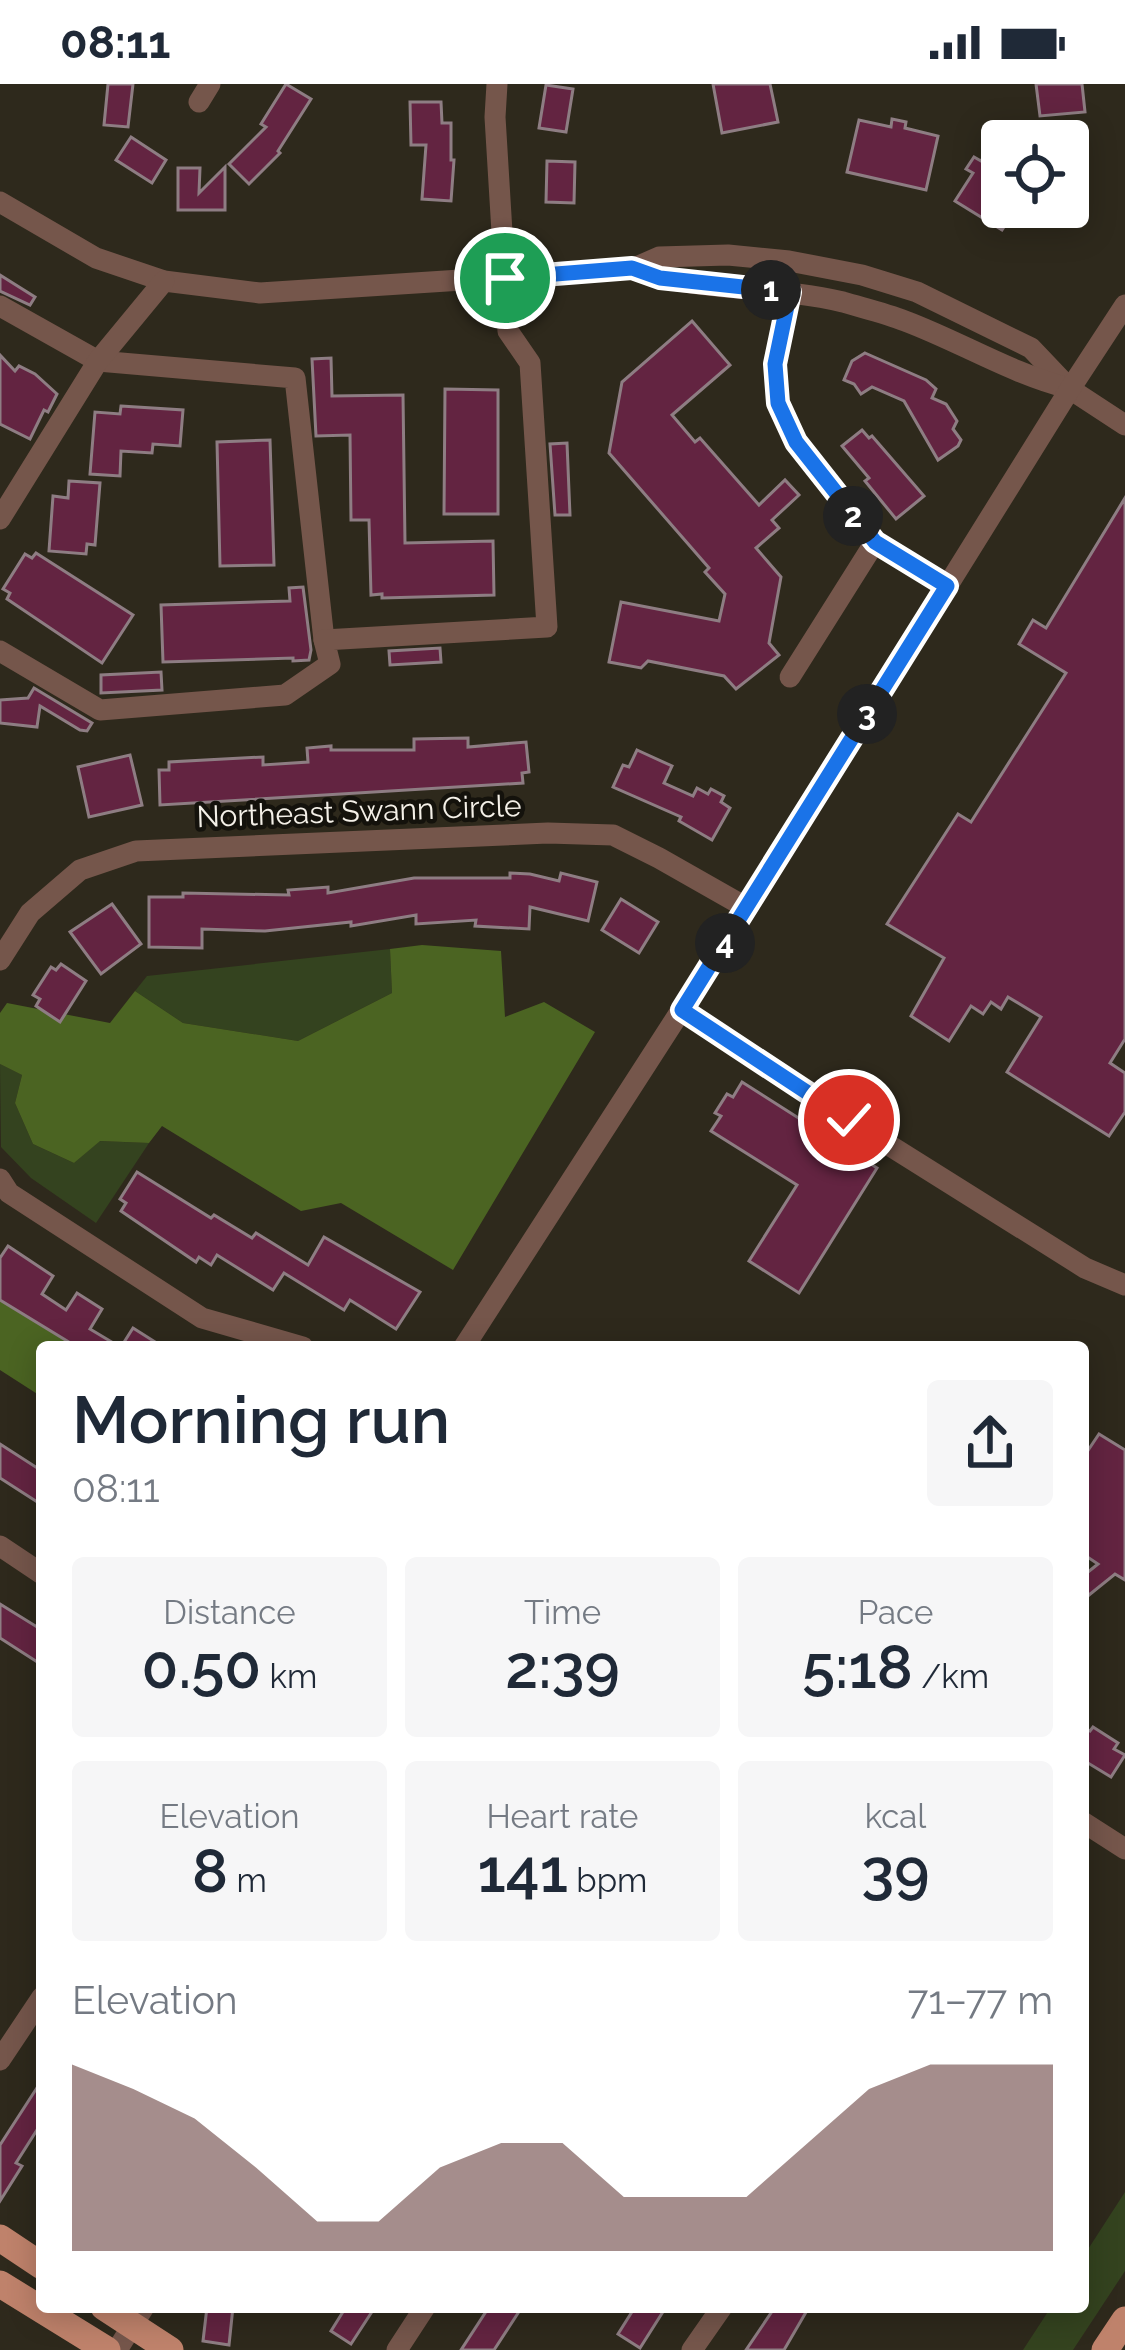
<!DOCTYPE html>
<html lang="en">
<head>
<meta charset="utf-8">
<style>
	body { margin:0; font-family:Raleway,sans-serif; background:#f6f6f7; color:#1f2937; height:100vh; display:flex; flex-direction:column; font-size:45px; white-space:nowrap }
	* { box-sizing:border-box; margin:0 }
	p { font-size:39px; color:#747a83 }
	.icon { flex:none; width:66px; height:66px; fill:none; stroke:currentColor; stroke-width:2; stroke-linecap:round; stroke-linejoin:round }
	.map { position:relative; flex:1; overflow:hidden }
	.details { position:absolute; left:36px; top:1257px; width:1053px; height:972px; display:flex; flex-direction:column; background:#fff; border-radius:12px; box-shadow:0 6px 30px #0003 }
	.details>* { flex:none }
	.controls { position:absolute; left:981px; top:36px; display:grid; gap:24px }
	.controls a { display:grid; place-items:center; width:108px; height:108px; border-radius:12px; background:#fff; box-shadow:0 6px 30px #0003; font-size:60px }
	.pin { position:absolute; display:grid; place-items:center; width:102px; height:102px; color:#fff; margin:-51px; border:6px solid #fff; border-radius:50%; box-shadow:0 3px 12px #0007 }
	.km { position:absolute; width:60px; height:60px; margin:-30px; border-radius:50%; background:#222; color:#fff; font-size:33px; line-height:60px; text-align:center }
	.round { display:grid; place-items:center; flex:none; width:126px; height:126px; border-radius:12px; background:#f6f6f7 }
	.overview { display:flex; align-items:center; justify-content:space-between; height:204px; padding:0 36px }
	h1 { font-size:66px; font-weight:600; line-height:90px }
	.metrics { display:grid; grid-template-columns:repeat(3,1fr); gap:18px; height:204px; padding:12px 36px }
	.metrics div { display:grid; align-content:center; border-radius:12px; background:#f6f6f7; text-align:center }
	.metrics b { font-size:60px; font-weight:600 }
	.metrics small { font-size:33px; font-weight:400 }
	.metrics p { font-size:33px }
	.chart { height:336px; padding:24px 36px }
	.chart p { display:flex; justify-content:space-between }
	.chart svg { width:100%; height:216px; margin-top:12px; fill:#7f5e5c; opacity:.7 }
	.status { display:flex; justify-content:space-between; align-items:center; height:84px; padding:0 60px; background:#fff; direction:ltr }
	.status svg { height:33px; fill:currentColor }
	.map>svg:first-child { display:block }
	.green { fill:#34431f }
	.forest { fill:#4b6422 }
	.building { fill:#632441; stroke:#8e7d83; stroke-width:3 }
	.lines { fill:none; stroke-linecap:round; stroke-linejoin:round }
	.minor { stroke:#75564b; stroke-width:21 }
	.major { stroke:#bf826b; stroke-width:27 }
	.route-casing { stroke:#fff; stroke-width:24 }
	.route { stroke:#1a73e8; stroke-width:15 }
	.labels { text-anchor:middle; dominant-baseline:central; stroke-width:9; stroke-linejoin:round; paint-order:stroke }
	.street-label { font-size:30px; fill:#f4f0e8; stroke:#14120c }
</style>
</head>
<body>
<div class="status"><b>08:11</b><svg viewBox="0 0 49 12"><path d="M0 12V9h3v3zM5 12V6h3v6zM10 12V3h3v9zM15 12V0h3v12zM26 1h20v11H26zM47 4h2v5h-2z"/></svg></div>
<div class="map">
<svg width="1125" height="2266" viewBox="0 0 1125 2266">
	<rect width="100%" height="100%" fill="#2e291c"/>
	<g class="green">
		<polygon points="390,865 392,909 298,957 183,939 135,907 147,892"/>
		<polygon points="0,980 22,991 15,1019 33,1060 74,1079 99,1057 149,1059 96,1139 31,1094 1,1063"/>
		<polygon points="1125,2108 1125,2187 1073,2266 1023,2266 1051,2223 1083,2223 1083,2173"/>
	</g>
	<g class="forest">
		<polygon points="422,861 501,867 505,933 544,918 595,948 453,1186 341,1119 301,1127 162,1042 149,1059 100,1057 74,1079 33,1060 15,1019 22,991 0,980 0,929 7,919 110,939 135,907 183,939 298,957 392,909 390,865"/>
		<polygon points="0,1217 76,1263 42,1263 42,1313 0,1286"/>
	</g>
	<g class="building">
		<polygon points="108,0 133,0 128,43 104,41"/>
		<polygon points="286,0 311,15 278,67 280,69 249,100 229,80 266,43 261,40"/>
		<polygon points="713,0 770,0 778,38 722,49"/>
		<polygon points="1036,0 1082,0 1085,28 1040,32"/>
		<polygon points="546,1 573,5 566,48 539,44"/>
		<polygon points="410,18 441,18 442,39 451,39 451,76 454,76 451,117 422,115 426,61 411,61"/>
		<polygon points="892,35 906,38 905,44 938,52 926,106 847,88 859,36 891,43"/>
		<polygon points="1002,44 1002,123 1017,123 1002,146 955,117 973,89 966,85 974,73 981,77"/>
		<polygon points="131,53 166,76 152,99 116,76"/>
		<polygon points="547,77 575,78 574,119 546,118"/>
		<polygon points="225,83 225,126 178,126 178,84 200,84 199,109"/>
		<polygon points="0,191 35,213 30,221 0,207"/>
		<polygon points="692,237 730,281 672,331 695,358 700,354 759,421 785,396 799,411 772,436 779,444 756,464 781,493 769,559 779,571 736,605 724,592 648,577 641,584 609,578 621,518 719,537 725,510 705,488 709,484 609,369 622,298"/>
		<polygon points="865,269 926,296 936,305 932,314 946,320 957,337 953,345 961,356 958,362 938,376 904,317 872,303 861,310 854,300 844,296 852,277"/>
		<polygon points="0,271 15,287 19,282 35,290 57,310 48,328 44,326 30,355 0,340"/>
		<polygon points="331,274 332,312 403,311 405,459 493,457 494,511 382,514 382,510 371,511 369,436 351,436 350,351 316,352 312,275"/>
		<polygon points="445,305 498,306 498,430 444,430"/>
		<polygon points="121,322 183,326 180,362 153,360 152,369 121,367 120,392 90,390 95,328 120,330"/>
		<polygon points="862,346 869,354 872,352 924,412 896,435 865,397 869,394 842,362"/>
		<polygon points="270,356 274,481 220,482 217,358"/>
		<polygon points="567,359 570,431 555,431 550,360"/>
		<polygon points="69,397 100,399 95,461 87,460 86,470 49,467 53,412 68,414"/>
		<polygon points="1125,414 1125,955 1110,979 1125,989 1125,1028 1109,1052 1007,988 1041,933 1008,913 1001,925 991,918 983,930 971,922 949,957 911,932 944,874 887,840 958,730 971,738 1066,589 1019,560 1033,536 1046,544"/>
		<polygon points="36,469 133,531 102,579 7,515 10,509 3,505 25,470 32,474"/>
		<polygon points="303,503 311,566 309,576 293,577 293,574 163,578 161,521 290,517 289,504"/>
		<polygon points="440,564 441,578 390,581 389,567"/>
		<polygon points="161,588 162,606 101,609 101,591"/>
		<polygon points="34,604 92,639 87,647 80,646 40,622 37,643 0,639 0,616 28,614"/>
		<polygon points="468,654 468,663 526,658 529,688 522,689 523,699 160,721 159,686 169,686 169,678 263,673 263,681 308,678 307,664 331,662 331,666 414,666 414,655"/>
		<polygon points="637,666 672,682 664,699 693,712 697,704 708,710 711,705 724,712 721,718 730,724 712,756 679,737 681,733 613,703 623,681 629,683"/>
		<polygon points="130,671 142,721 89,733 78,683"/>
		<polygon points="510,789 530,790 559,797 561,789 597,798 588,837 530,823 529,845 475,842 476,836 416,840 416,831 351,842 351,838 265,847 202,845 202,864 149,863 149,813 183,813 183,809 289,811 288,806 328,803 328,809 414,794 510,794"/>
		<polygon points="621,815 658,838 639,869 602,846"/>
		<polygon points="112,820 141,860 101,890 70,848"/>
		<polygon points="61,880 86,897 60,938 36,922 40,915 33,911 51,883 56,886"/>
		<polygon points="742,998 877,1084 799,1209 749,1177 797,1101 711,1047 721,1032 715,1029 727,1010 733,1013"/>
		<polygon points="137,1088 211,1134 214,1131 252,1154 256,1149 308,1181 324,1153 420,1208 396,1245 350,1216 344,1226 284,1189 273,1206 217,1171 211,1181 199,1173 196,1178 121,1127 126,1119 120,1115"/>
		<polygon points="8,1162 53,1192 42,1210 66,1226 77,1209 102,1225 90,1245 120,1263 77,1263 0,1216 0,1174"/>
		<polygon points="133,1244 163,1263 121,1263"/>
		<polygon points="1099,1350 1125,1366 1125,1496 1115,1490 1089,1511 1083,1503 1083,1492 1098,1480 1083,1470 1083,1374"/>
		<polygon points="0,1360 42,1387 42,1421 0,1394"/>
		<polygon points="0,1520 42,1546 42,1581 0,1554"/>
		<polygon points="1083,1643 1090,1647 1093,1643 1118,1659 1114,1665 1125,1671 1111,1693 1083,1676"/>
		<polygon points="42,1996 42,2038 16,2079 22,2082 0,2117 0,2061"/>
		<polygon points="207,2223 233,2223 229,2261 203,2257"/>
		<polygon points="346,2223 375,2223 351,2260 331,2247"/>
		<polygon points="489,2223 522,2223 494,2266 461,2266"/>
		<polygon points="635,2223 666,2223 640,2264 618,2250"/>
		<polygon points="775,2223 809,2223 784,2266 746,2266"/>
	</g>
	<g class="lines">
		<g class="minor">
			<polyline points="199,18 210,0"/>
			<polyline points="0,118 96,174 164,197 260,209 632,185 659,173 728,171 789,177 862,191 917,208 1031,264 1070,305 1125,341"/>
			<path d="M 632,185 C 699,209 774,201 843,218 C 863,224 885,229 905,237 C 961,258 1010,289 1068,304"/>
			<polyline points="790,208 775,281 779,319 796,358 875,458 947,502"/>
			<polyline points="0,222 98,277 295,294 324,556"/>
			<polyline points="0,435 98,277 164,197"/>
			<polyline points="0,567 100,626 285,611 330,580 324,556 547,543 530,279 508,247 495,33 497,0"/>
			<polyline points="790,593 875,458"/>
			<polyline points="0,876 30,829 80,786 136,767 548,749 613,751 659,774 747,824"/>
			<polyline points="682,926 849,1036 1085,1184 1125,1201"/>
			<polyline points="0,1095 9,1109 202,1234 303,1263"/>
			<polyline points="464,1263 747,824 1070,305 1125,221"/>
			<polyline points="0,1462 42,1490"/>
			<polyline points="1083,1738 1125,1765"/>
			<polyline points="0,1976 42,1913"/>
			<polyline points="117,2266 144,2223"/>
			<polyline points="397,2266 425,2223"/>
			<polyline points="692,2266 722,2223"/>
		</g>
		<g class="major">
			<polyline points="0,2154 42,2182"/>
			<polyline points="0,2200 107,2266"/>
			<polyline points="104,2223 170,2266"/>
			<polyline points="1105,2266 1125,2236"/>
		</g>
	</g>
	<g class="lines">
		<defs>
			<polyline id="route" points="505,194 632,184 660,194 790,208 775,280 778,319 796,358 875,458 947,502 682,926 849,1036"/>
		</defs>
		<use href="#route" class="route-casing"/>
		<use href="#route" class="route"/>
	</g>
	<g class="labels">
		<g class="street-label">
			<text transform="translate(359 727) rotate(-2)">Northeast Swann Circle</text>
		</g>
	</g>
</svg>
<div class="controls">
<a><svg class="icon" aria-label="locate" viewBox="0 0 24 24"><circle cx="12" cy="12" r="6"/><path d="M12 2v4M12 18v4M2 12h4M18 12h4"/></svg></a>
</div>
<div class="pin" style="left:505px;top:194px;background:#1e9e55"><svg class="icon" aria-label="arrive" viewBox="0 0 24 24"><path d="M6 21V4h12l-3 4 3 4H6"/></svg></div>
<div class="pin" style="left:849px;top:1036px;background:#d93025"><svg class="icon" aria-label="check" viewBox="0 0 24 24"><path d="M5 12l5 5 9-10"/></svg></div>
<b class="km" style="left:771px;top:206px">1</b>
<b class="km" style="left:853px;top:432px">2</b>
<b class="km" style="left:867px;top:630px">3</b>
<b class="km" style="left:725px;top:859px">4</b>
<section class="details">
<div class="overview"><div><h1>Morning run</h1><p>08:11</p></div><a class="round"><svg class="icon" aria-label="share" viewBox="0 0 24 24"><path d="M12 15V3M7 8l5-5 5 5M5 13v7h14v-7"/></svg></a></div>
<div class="metrics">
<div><p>Distance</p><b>0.50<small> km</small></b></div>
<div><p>Time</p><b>2:39</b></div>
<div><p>Pace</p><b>5:18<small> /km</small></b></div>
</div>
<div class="metrics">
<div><p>Elevation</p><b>8<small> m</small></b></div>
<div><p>Heart rate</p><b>141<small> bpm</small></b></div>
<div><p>kcal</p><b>39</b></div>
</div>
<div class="chart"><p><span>Elevation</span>71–77 m</p>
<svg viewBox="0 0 160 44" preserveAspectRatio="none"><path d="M0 44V6L10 11L20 17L30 27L40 38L50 38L60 27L70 22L80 22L90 33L100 33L110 33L120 22L130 11L140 6L150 6L160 6V44z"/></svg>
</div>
</section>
</div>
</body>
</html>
